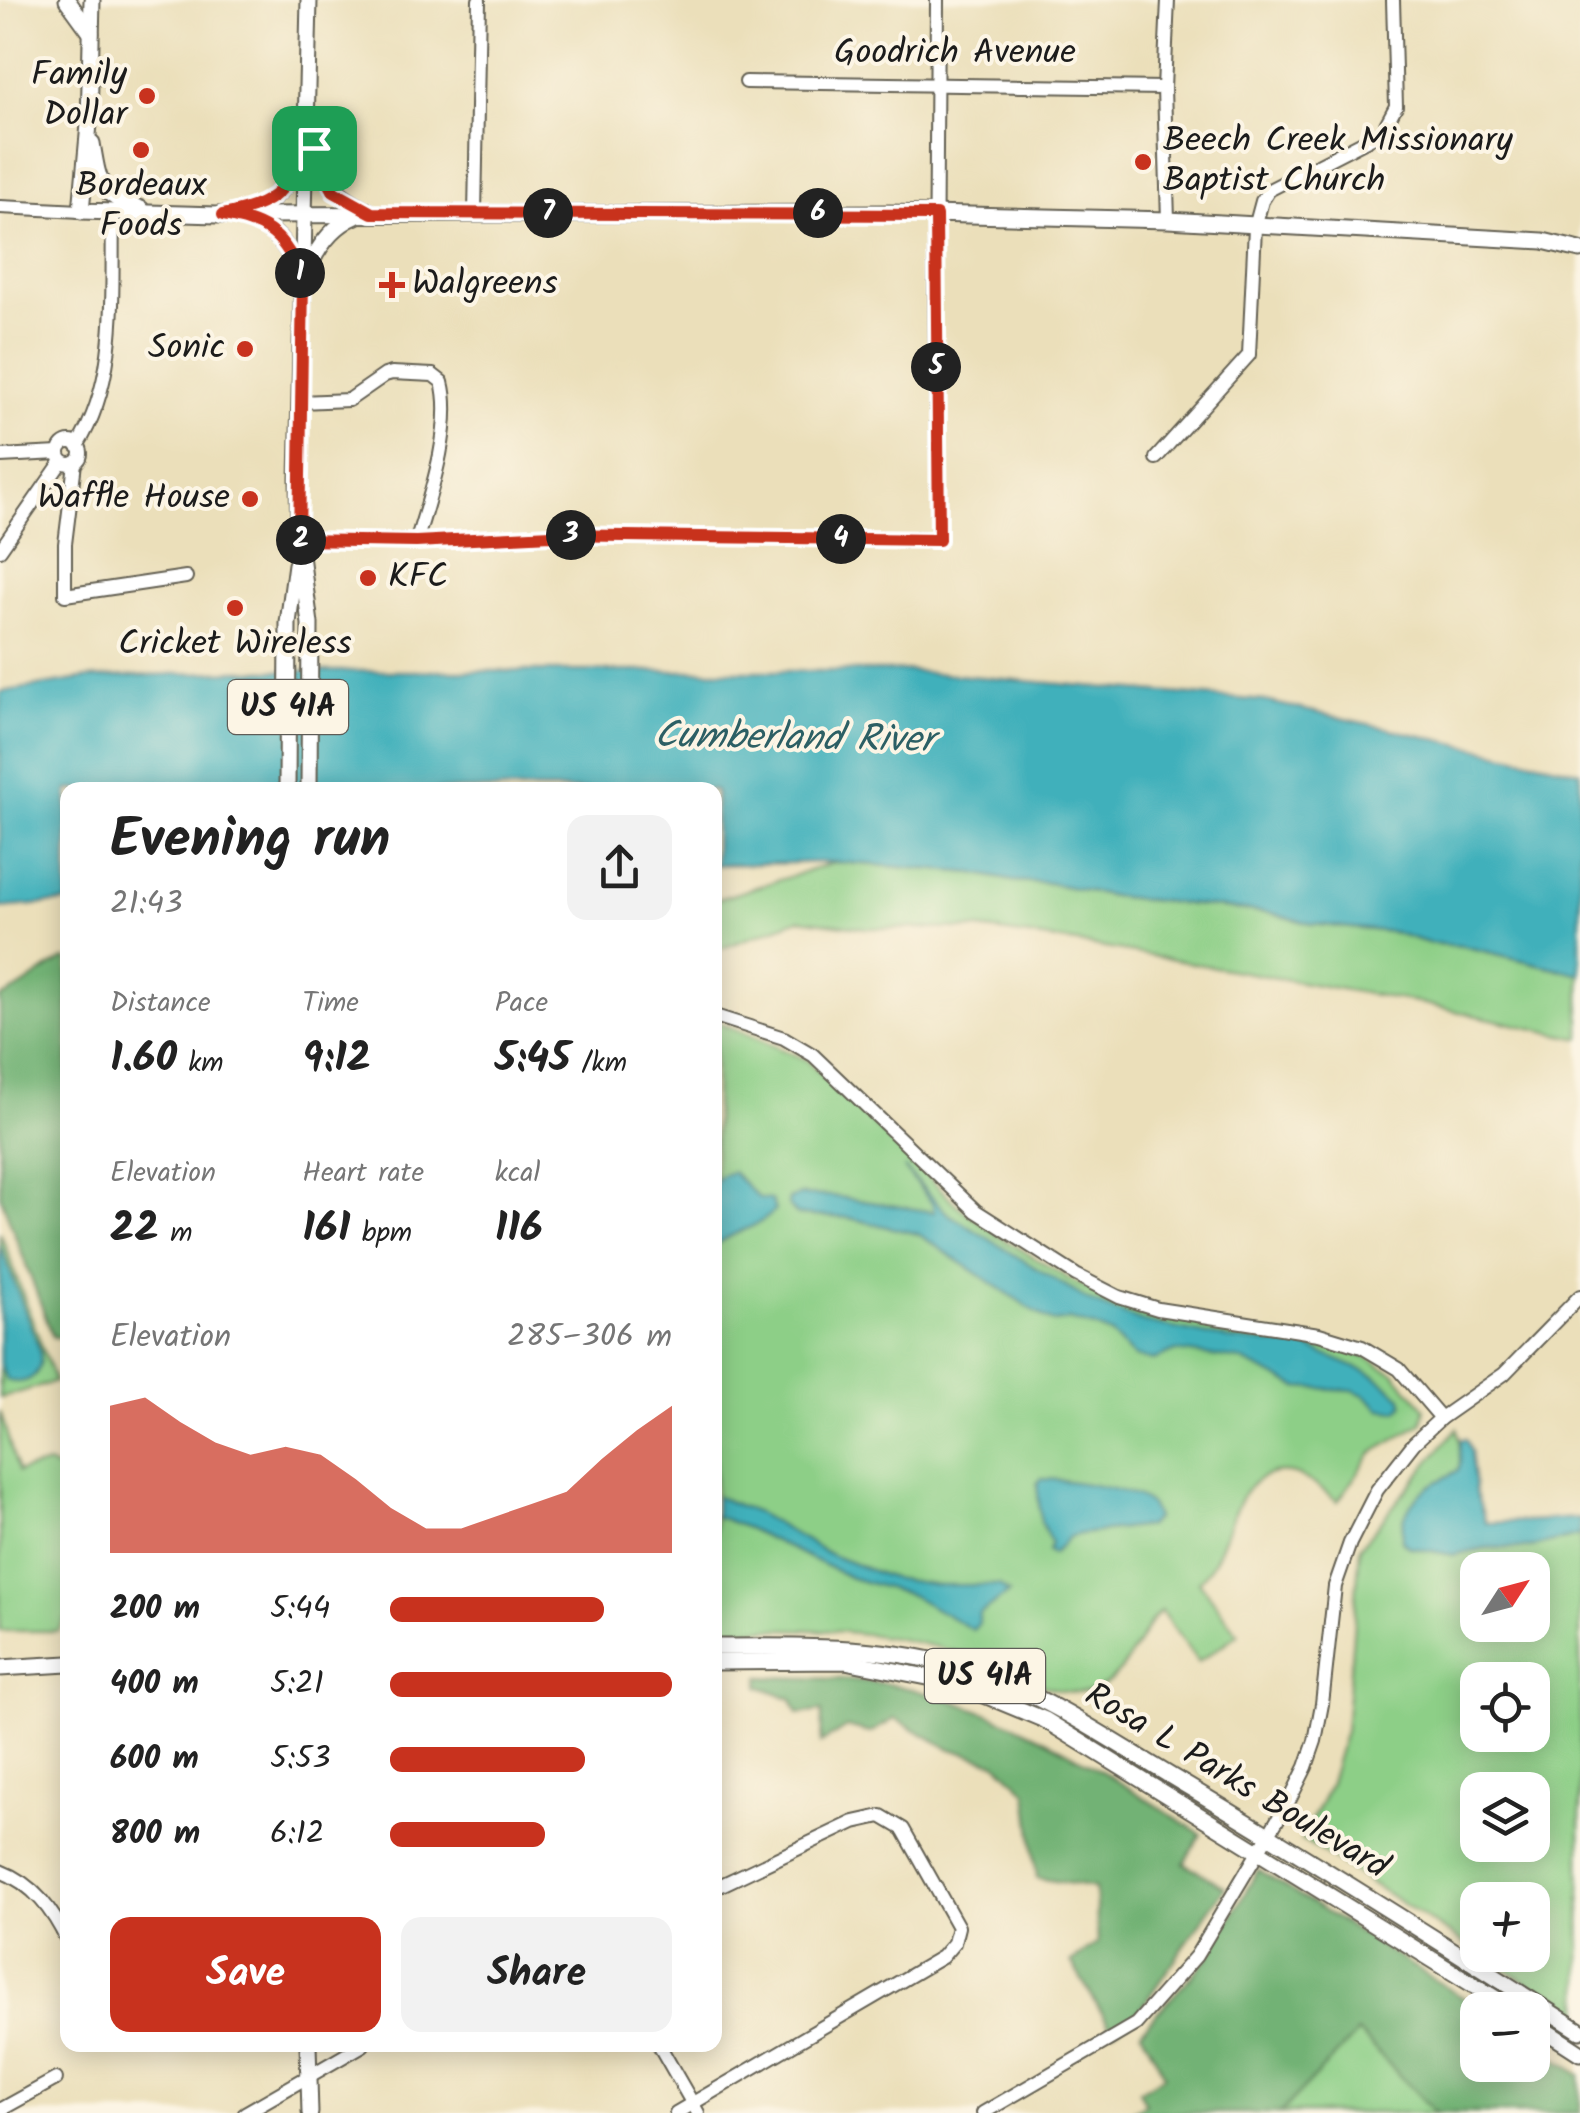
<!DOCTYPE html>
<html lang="en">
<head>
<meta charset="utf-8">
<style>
	body { margin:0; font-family:Kalam,sans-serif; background:#f2f2f2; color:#222; height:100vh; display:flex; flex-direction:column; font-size:38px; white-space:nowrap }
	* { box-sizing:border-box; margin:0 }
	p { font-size:32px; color:#767676 }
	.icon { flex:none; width:55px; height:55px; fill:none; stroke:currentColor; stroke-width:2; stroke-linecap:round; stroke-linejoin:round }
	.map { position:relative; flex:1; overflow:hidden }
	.side { position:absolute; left:60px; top:782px; width:662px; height:1270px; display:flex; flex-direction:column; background:#fff; border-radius:20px; box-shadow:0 5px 25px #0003 }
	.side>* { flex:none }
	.needle { width:65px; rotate:54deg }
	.tools { position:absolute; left:1460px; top:1552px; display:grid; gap:20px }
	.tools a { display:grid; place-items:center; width:90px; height:90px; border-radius:20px; background:#fff; box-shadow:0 5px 25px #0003; font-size:50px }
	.pin { position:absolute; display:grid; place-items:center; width:85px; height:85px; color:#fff; margin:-42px; border-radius:20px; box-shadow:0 5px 15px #0006 }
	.km { position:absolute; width:50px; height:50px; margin:-25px; border-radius:50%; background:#222; color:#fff; font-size:28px; line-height:50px; text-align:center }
	.round { display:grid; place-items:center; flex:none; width:105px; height:105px; border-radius:20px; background:#f2f2f2 }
	.summary { display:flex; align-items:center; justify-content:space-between; height:170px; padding:0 50px }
	h1 { font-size:55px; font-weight:600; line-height:75px }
	.figures { display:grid; grid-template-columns:repeat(3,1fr); gap:15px; height:170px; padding:10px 50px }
	.figures div { display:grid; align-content:center }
	.figures b { font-size:42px; font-weight:600 }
	.figures small { font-size:28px; font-weight:400 }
	.figures p { font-size:28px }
	.chart { height:280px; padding:20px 50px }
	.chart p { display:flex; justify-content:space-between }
	.chart svg { width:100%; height:180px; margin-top:10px; fill:#c8321e; opacity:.7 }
	.action { display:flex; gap:20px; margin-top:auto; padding:20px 50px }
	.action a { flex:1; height:115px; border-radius:20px; background:#c8321e; color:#fff; font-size:40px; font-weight:600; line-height:115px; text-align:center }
	.action a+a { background:#f2f2f2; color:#222 }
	ul { padding:0 50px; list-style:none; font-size:32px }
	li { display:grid; grid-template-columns:160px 120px 1fr; align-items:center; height:75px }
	li i { height:25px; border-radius:12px; background:#c8321e }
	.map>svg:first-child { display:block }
	.green { fill:#8dcf87; stroke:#547652; stroke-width:2.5; fill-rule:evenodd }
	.forest { fill:#72b274; stroke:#476748; stroke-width:2.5 }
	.water { fill:#40b0bb; stroke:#2e666c; stroke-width:2.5 }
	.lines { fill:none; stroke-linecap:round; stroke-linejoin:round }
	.minor-casing { stroke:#646053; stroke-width:16 }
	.major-casing { stroke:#646053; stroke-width:19 }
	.minor { stroke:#fff; stroke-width:12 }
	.major { stroke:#fff; stroke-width:15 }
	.route-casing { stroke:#fff; stroke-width:20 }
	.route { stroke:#c8321e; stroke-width:12 }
	.poi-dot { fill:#c8321e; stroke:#fcf5e5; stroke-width:4 }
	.labels { text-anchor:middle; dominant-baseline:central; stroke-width:8; stroke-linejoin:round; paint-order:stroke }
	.shield { fill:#fcf5e5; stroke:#5f5d58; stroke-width:2.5 }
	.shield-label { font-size:32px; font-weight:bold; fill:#1c1c1c }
	.street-label { font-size:35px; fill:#1c1c1c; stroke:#fcf5e5 }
	.poi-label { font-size:35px; fill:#1c1c1c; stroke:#fcf5e5; text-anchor:end }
	.water-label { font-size:38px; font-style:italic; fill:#2c5f64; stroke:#fcf5e5 }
</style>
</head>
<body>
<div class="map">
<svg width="1580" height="2113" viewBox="0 0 1580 2113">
	<rect width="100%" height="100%" fill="#fcf5e5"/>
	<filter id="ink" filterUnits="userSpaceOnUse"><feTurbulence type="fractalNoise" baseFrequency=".01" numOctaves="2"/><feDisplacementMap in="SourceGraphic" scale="20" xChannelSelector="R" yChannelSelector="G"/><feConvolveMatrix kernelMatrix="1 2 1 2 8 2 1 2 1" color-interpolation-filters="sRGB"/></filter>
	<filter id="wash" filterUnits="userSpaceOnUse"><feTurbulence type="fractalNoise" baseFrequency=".0048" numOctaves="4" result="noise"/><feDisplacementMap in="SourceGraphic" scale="40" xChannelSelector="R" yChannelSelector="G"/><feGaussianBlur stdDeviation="2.25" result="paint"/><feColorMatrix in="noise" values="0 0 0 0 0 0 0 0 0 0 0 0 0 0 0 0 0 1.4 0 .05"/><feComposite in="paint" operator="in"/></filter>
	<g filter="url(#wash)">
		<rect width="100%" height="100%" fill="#ebdfba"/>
		<g class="green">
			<polygon points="837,862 974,873 1013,881 1049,883 1112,896 1271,913 1312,924 1393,932 1428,943 1463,946 1580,974 1580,1039 1415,1002 1065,941 979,929 866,928 799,919 715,951 715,900"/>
			<path d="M 715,1021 L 807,1060 L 958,1206 L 1000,1237 L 1076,1283 L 1144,1314 L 1320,1342 L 1366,1357 L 1395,1374 L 1425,1408 L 1422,1423 L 1371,1454 L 1338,1501 C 1325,1492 1305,1475 1289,1473 C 1228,1466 1233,1551 1199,1581 L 1238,1634 L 1198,1662 L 1161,1611 C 1135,1634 1130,1678 1093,1690 C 1058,1701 1000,1666 964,1655 C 882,1629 800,1627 715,1630 Z"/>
			<polygon points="0,1232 55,1382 0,1398"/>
			<polygon points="0,1411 18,1472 48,1464 67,1473 67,1616 58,1631 0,1631"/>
			<path d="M 1457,1428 L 1473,1528 L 1580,1527 L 1580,2017 L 1484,1955 L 1532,1955 L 1532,1900 L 1478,1900 L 1477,1951 L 1302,1839 L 1329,1786 L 1345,1731 L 1360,1547 ZM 1478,1570 L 1532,1570 L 1532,1625 L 1478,1625 ZM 1478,1680 L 1532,1680 L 1532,1735 L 1478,1735 ZM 1478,1790 L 1532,1790 L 1532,1845 L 1478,1845 Z"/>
			<polygon points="1358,2032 1436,2113 1280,2113"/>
		</g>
		<g class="forest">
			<path d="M 65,959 L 68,960 L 68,1337 L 53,1337 L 0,1195 L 0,998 C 25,989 41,970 65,959 Z"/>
			<path d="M 760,1677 C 806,1678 853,1677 898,1686 C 1017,1712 1101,1770 1201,1834 L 1184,1863 L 1225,1887 L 1135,2017 L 1113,2031 L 1071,1962 L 1098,1943 L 1095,1888 L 1037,1878 L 1027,1792 L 997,1763 L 951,1749 L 895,1719 L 870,1733 L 846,1727 L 821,1743 L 822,1711 L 798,1714 L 792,1699 L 759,1686 Z"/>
			<polygon points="1258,1870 1483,2010 1478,2010 1478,2065 1532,2065 1533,2042 1580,2075 1580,2113 1436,2113 1358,2032 1280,2113 1129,2113 1146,2103 1139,2091 1165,2075 1141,2031 1207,1959"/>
		</g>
		<g class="water">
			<polygon points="234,671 909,671 1265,701 1580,771 1580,974 1463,946 1428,943 1393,932 1312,924 1271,913 1112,896 1049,883 1013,881 974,873 837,862 715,865 715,790 68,790 67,902 0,908 0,692 87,678"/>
			<polygon points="904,1168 947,1213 1091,1302 1143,1322 1233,1340 1306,1347 1374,1375 1402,1397 1403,1405 1397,1411 1380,1409 1365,1395 1353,1390 1297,1387 1241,1360 1176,1351 1154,1360 1134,1357 1111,1334 1095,1327 1069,1320 1054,1322 1046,1319 918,1234 849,1218 797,1215 788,1205 789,1199 800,1195 832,1196 934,1212 932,1203"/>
			<path d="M 732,1172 L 759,1198 L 771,1200 L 775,1210 C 762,1227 732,1231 715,1246 L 715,1182 L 721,1175 Z"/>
			<path d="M 0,1245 L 40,1350 C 44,1373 29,1387 6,1380 L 0,1363 Z"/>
			<path d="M 1461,1439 L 1466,1439 L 1471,1450 L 1475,1491 L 1486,1523 L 1580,1518 L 1580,1535 L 1529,1548 L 1486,1548 L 1453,1555 L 1409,1547 L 1402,1541 C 1400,1509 1417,1492 1444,1478 C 1446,1477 1457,1471 1458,1470 C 1463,1462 1457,1448 1461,1439 Z"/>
			<path d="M 1041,1479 C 1061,1479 1136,1489 1149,1504 C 1153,1508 1154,1513 1156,1518 L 1148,1526 L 1080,1534 L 1069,1537 L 1053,1554 L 1048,1551 L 1051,1543 L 1041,1522 L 1037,1484 Z"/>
			<polygon points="715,1496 757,1513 833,1556 891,1578 938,1585 999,1585 1009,1593 979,1614 979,1623 973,1630 911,1595 851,1578 747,1528 715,1516"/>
		</g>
	</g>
	<g filter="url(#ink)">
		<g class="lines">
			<defs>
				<g id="minor">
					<polyline points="1168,0 1164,88 1168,220"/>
					<polyline points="746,82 1164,88"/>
					<polyline points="0,207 81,211"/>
					<polyline points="475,214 479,0"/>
					<path d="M 300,402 L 349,400 L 385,375 L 392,373 L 433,375 L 442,382 C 454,426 429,499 416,542"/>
					<circle cx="70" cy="453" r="11"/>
					<path d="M 77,446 C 120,378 111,290 113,214"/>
					<polyline points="0,456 59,453"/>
					<polyline points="1156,458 1249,355 1255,227 1262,201 1269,190 1382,132 1396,106 1393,0"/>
					<polyline points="75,463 65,544 65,595 186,577"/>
					<polyline points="299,540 416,542 551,535 939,540 935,294 937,0"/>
					<polyline points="0,550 62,461"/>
					<polyline points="715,1016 784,1038 813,1055 976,1211 1076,1275 1119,1297 1158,1309 1319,1334 1362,1347 1399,1369 1441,1418"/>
					<path d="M 0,1871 C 34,1884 53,1911 68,1942"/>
					<polyline points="659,2045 698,2113"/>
					<polyline points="0,2110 56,2079"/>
					<polyline points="245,2113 363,2045"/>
					<polyline points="676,2113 942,1957 954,1943 958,1927 903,1829 881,1816 854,1822 715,1888"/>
					<polyline points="983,2113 1136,2024 1196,1956 1290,1799 1306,1767 1315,1741 1322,1704 1335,1586 1350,1543 1377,1490 1414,1443 1441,1418 1504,1374 1580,1296"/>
				</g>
				<g id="major">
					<polyline points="67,0 91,33"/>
					<polyline points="92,0 89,124 81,211 217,215 890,213 1168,220 1543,241 1580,250"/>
					<path d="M 312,140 C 323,183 330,190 368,211"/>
					<path d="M 92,143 C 99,185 99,194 141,209"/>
					<path d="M 247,210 C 276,204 295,177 301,149"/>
					<path d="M 243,218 C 275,224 289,249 301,277"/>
					<path d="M 307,272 C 317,248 332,226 356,216"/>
					<polyline points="287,790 288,623 296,564"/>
					<polyline points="309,790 310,624 299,540 298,479 309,0"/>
					<path d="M 715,1647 C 797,1646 877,1645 957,1666 C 1038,1689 1108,1739 1179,1781 C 1315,1862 1447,1946 1580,2031"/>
					<polyline points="715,1662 845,1661 953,1682 1045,1720 1514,2010"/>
					<polyline points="0,1668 68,1664"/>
					<polyline points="1532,2022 1580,2053"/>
					<polyline points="308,2045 310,2113"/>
				</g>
			</defs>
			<use href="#minor" class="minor-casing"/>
			<use href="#major" class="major-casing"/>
			<use href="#minor" class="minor"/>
			<use href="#major" class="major"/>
		</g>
	</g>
	<g class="lines" filter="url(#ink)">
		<defs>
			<path id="route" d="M 307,122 L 318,162 L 334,192 L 372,213 L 936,215 L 939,540 L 551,535 L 416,542 L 299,540 L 303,280 C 283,236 271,223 223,215 C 287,202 294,182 307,122 Z"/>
		</defs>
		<use href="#route" class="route-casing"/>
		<use href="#route" class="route"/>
	</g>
	<g class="poi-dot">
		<circle cx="147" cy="96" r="10"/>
		<circle cx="141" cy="150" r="10"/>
		<circle cx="1143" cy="162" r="10"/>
		<path d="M387 270h10v10h10v10h-10v10h-10v-10h-10v-10h10z"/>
		<circle cx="245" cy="349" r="10"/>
		<circle cx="250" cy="499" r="10"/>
		<circle cx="368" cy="578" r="10"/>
		<circle cx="235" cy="608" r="10"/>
	</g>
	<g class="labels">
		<g class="shield">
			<rect x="228" y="680" width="120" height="54" rx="8"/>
			<rect x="925" y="1649" width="120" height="54" rx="8"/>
		</g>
		<g class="shield-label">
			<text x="288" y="707">US 41A</text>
			<text x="985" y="1676">US 41A</text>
		</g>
		<g class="street-label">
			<text x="955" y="54">Goodrich Avenue</text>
			<text transform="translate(1236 1782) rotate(31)">Rosa L Parks Boulevard</text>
		</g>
		<g class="poi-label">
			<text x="127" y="76">Family<tspan x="127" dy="40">Dollar</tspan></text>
			<text x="1163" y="142" text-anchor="start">Beech Creek Missionary<tspan x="1163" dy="40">Baptist Church</tspan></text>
			<text x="141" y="187" text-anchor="middle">Bordeaux<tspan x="141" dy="40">Foods</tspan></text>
			<text x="412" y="285" text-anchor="start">Walgreens</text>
			<text x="225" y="349">Sonic</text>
			<text x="230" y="499">Waffle House</text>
			<text x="388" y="578" text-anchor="start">KFC</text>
			<text x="235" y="645" text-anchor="middle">Cricket Wireless</text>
		</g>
		<g class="water-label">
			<text transform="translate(794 739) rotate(1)">Cumberland River</text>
		</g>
	</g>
</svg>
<div class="tools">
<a><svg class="needle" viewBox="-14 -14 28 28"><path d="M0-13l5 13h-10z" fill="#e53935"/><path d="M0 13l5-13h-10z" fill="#767676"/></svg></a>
<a><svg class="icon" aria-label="locate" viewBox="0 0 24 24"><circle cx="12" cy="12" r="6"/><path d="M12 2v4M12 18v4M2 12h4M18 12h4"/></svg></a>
<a><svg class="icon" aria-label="layers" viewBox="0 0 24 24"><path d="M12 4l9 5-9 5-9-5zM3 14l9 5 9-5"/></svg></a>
<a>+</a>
<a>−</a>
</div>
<div class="pin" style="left:314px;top:148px;background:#1e9e55"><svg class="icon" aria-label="arrive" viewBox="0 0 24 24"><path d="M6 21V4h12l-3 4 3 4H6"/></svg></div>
<b class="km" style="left:300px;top:273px">1</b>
<b class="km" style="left:301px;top:540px">2</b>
<b class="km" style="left:571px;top:535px">3</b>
<b class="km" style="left:841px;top:539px">4</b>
<b class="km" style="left:936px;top:367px">5</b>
<b class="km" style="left:818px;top:213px">6</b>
<b class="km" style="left:548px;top:213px">7</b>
<section class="side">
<div class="summary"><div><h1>Evening run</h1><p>21:43</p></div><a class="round"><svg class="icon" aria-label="share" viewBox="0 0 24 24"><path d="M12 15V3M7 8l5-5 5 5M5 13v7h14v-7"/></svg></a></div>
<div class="figures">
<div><p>Distance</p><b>1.60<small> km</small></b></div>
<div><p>Time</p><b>9:12</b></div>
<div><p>Pace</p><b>5:45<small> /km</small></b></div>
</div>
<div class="figures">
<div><p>Elevation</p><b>22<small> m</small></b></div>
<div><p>Heart rate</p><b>161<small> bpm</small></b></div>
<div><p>kcal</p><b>116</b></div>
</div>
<div class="chart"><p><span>Elevation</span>285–306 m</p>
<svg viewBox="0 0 160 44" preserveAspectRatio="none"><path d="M0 44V8L10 6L20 12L30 17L40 20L50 18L60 20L70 26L80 33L90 38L100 38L110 35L120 32L130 29L140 21L150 14L160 8V44z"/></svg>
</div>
<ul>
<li><b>200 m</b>5:44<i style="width:76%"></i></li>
<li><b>400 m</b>5:21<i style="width:100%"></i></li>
<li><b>600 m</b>5:53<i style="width:69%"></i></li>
<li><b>800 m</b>6:12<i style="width:55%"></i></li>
</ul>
<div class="action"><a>Save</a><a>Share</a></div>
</section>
</div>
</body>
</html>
